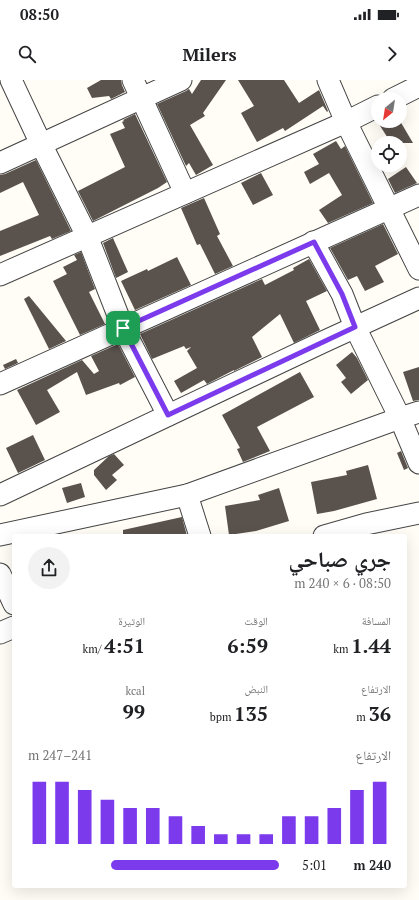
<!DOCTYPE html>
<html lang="ar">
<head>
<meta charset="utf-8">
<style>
	body { margin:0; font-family:"PT Serif","Noto Naskh Arabic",serif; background:#f2f2f2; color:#202124; direction:rtl; height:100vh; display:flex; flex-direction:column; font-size:15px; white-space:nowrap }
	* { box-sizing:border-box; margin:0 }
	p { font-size:13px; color:#757577 }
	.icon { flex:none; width:22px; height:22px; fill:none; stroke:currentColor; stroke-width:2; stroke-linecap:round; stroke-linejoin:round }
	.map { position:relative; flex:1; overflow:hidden; direction:ltr }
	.details { position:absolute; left:12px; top:454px; width:395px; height:354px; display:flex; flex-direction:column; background:#fff; border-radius:4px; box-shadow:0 4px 16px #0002; direction:rtl }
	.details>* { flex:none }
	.needle { width:26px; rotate:210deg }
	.fabs { position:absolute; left:371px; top:12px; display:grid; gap:8px }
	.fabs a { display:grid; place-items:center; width:36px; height:36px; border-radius:50%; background:#fff; box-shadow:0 4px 16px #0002; font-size:20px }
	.pin { position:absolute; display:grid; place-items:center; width:34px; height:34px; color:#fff; margin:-17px; border-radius:8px; box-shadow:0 2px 6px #0006 }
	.round { display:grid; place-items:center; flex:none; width:42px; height:42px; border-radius:21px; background:#f2f2f2 }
	.head { display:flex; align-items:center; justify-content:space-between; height:68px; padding:0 16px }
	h1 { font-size:22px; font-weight:800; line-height:30px }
	.metrics { display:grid; grid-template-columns:repeat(3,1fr); gap:6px; height:68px; padding:4px 16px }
	.metrics div { display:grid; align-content:center }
	.metrics b { font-size:20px; font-weight:800 }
	.metrics small { font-size:11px; font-weight:400 }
	.metrics p { font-size:11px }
	.chart { height:112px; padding:8px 16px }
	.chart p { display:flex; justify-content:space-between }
	.chart svg { width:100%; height:72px; margin-top:4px; stroke:#7c3aed; stroke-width:6 }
	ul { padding:0 16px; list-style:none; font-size:13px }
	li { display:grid; grid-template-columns:64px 48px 1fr; align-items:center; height:30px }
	li i { height:10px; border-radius:5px; background:#7c3aed }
	.status { display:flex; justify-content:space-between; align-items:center; height:28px; padding:0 20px; background:#fff; direction:ltr }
	.status svg { height:11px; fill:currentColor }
	header { display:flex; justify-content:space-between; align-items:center; height:52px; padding:0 16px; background:#fff; font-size:18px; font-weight:800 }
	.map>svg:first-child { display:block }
	.building { fill:#5a524d }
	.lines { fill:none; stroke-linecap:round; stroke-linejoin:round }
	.minor-casing { stroke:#444; stroke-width:23 }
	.minor { stroke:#fff; stroke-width:21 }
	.route-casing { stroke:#fff; stroke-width:8 }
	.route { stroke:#7c3aed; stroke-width:5 }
</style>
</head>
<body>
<div class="status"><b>08:50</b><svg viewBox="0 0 49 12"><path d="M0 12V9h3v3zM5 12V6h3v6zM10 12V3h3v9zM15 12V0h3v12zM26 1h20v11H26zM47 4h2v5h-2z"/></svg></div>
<header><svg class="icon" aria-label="forward" viewBox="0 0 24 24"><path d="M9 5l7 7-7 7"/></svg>Milers<svg class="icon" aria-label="search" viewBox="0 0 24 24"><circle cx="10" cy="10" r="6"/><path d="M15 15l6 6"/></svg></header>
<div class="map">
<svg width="419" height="820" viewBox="0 0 419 820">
	<rect width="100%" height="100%" fill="#fffdf5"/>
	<g class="building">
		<polygon points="101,0 121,0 122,5 125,12 111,19 109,16 92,18 87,8"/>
		<polygon points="201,0 226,0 203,33 205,36 190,45 213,85 196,95 189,83 186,86 157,24 186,11 189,9 192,14"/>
		<polygon points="238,0 284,0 299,23 319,10 328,31 327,32 323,26 285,51 283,48 257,62 241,33 254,26"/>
		<polygon points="135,34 167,102 158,108 93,141 78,111 125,87 110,54 125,48 122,42 124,41 123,40"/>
		<polygon points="377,41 400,41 413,63 391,63"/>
		<polygon points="336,61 341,69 345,66 373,123 328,143 319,130 342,115 329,93 310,104 304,92 319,84 313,74"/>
		<polygon points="36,80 71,151 52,159 50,156 0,176 0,151 39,135 23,102 0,113 0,95 5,94"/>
		<polygon points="406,87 417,103 395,113 388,99"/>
		<polygon points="261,93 273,115 253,125 241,103"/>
		<polygon points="204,118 220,154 217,156 233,186 215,194 200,164 197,165 181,128"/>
		<polygon points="383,144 398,174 375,186 384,202 365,211 357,196 348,200 330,168"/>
		<polygon points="113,158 128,192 116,198 103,163"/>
		<polygon points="81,172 95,209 89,212 105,244 80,255 53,201 67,194 63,187 77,180 74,175"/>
		<polygon points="177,177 191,205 135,230 121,201 147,189 148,191"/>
		<polygon points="309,179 327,211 306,221 320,250 294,263 280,234 252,257 262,277 234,291 234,290 207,304 204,300 181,313 174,301 197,288 187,271 191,267 186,269 184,266 152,279 140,254 262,199 265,205 294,190 293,188"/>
		<polygon points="29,216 66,261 49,269 24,219"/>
		<polygon points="118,264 135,297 120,305 119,303 86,315 77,292 47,310 60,332 36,345 17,310 82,280 94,294 99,291 91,276"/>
		<polygon points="352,272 357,278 368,300 351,314 341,302 346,298 336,285"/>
		<polygon points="16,279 18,283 5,289 3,285"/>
		<polygon points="419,287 419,320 413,321 403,292"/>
		<polygon points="300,292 314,317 257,347 270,371 243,382 237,369 240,368 222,335"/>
		<polygon points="33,355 45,380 18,393 6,368"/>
		<polygon points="401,371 408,388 404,390 397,373"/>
		<polygon points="114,374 124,385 112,395 117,400 106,410 94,395 94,390 109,376"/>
		<polygon points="368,385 377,419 334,431 317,434 311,402 347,395 346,391"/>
		<polygon points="81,403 85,417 67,423 62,408"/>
		<polygon points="279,408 289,441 256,451 229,455 225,426 260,420 258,415"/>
		<polygon points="182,437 187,456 123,456 123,450"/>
	</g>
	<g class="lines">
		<defs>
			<g id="minor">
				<polyline points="11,0 41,64 87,156 123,248 168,335"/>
				<polyline points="133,0 185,113"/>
				<polyline points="328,0 346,42 419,189"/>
				<polyline points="393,19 419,6"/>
				<polyline points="0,83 181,0"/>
				<polyline points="313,162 342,214 355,247 400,338 419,383"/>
				<polyline points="0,195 346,42 378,26"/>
				<polyline points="0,304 419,115"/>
				<polyline points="0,415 323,262 419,218"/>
				<polyline points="187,415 200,456"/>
				<polyline points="0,455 187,415 400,338 419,332"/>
				<polyline points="324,456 366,444 419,433"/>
				<polyline points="0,494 14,524"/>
				<polyline points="0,553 14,547"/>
			</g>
		</defs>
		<use href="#minor" class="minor-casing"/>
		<use href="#minor" class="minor"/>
	</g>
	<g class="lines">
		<defs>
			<polygon id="route" points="314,162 342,214 355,247 168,335 123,248"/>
		</defs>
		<use href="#route" class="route-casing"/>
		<use href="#route" class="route"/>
	</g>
</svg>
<div class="fabs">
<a><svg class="needle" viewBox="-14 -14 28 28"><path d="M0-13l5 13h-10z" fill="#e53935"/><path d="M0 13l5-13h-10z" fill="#757577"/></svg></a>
<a><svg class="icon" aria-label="locate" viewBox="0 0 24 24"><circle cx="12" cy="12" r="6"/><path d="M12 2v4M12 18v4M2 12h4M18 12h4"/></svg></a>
</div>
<div class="pin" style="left:123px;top:248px;background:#1e9e55"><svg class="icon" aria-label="arrive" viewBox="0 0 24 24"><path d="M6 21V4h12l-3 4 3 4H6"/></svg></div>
<section class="details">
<div class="head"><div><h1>جري صباحي</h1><p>08:50 · 6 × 240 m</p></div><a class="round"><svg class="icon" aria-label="share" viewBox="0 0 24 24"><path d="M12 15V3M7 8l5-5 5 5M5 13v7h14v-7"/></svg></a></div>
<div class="metrics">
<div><p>المسافة</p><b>1.44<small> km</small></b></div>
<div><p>الوقت</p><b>6:59</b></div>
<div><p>الوتيرة</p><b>4:51<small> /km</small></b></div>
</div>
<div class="metrics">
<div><p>الارتفاع</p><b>36<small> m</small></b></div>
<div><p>النبض</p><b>135<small> bpm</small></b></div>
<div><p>kcal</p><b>99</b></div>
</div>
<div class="chart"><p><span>الارتفاع</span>241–247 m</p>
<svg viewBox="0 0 160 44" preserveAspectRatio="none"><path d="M5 44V6M15 44V6M25 44V11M35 44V17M45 44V22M55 44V22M65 44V27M75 44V33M85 44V38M95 44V38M105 44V38M115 44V27M125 44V27M135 44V22M145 44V11M155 44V6"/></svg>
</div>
<ul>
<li><b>240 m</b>5:01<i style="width:67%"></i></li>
</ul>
</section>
</div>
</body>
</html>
